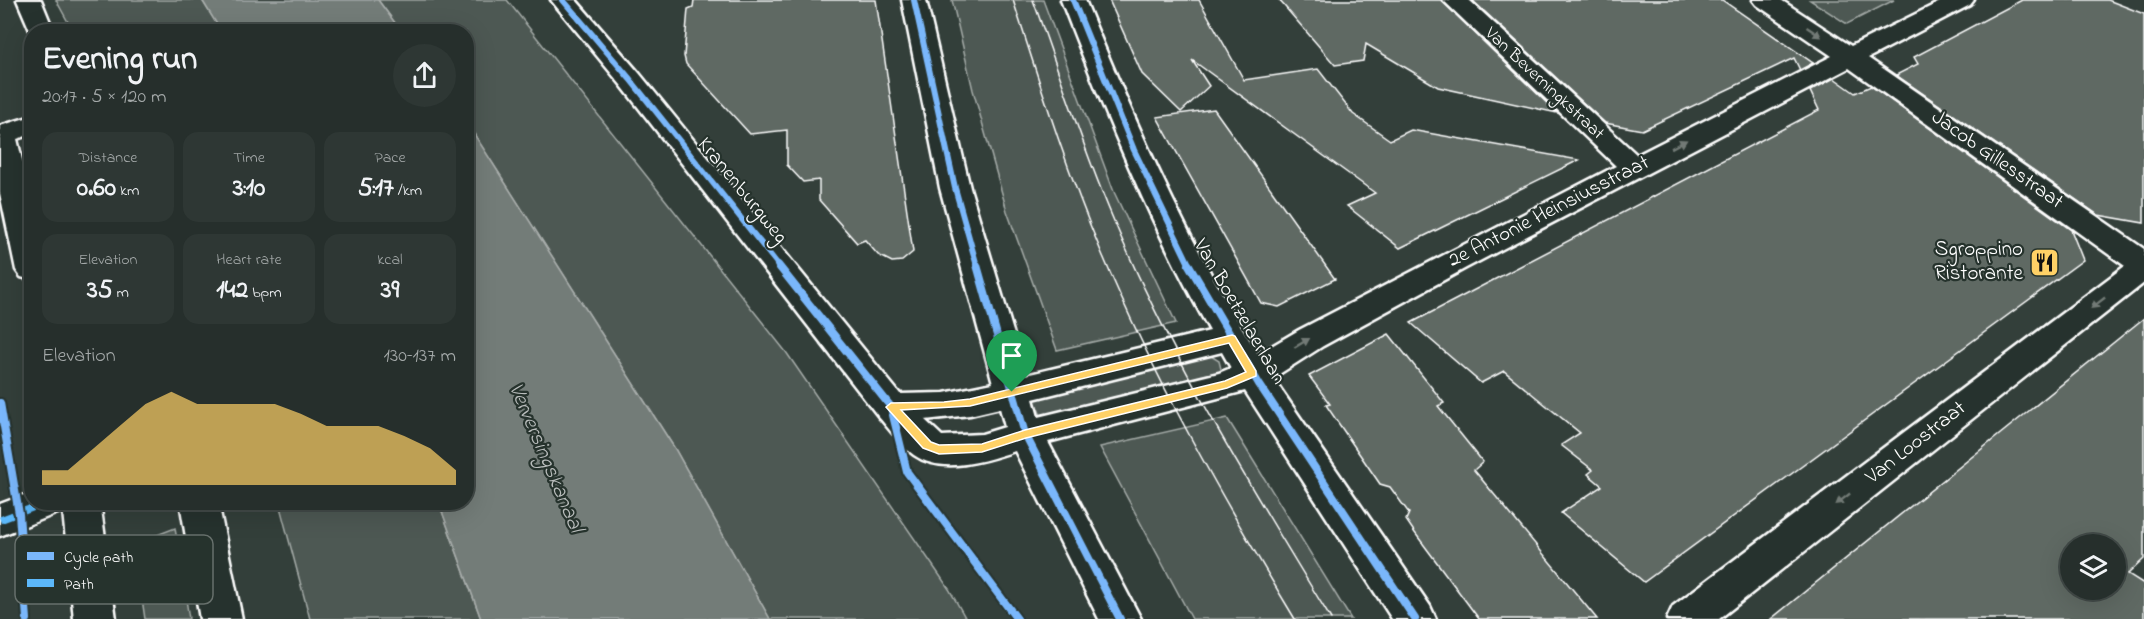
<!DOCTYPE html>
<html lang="en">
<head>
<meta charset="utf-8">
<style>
	body { margin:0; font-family:"Indie Flower",sans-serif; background:#2e3734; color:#f1f3f6; height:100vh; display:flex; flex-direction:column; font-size:22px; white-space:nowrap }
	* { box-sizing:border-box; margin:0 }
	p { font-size:20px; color:#a4a9a9 }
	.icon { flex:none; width:33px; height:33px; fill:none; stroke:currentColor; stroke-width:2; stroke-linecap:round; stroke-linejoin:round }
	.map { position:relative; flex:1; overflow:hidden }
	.sheet { position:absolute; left:24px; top:24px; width:450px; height:486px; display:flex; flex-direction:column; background:#262f2c; border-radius:24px; box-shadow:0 6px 24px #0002,0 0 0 2px #424a48 }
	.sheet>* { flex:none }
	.controls { position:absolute; left:2060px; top:534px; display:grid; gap:12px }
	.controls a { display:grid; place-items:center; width:66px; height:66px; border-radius:50%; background:#262f2c; box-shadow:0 6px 24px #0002,0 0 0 2px #424a48; font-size:30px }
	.pin { position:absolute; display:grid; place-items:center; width:51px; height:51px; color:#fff; margin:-62px -26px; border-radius:50% 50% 50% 0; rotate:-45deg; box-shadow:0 0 6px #0007 }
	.pin .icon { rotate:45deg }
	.round { display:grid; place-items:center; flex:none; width:63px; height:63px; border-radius:32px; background:#2e3734 }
	.headline { display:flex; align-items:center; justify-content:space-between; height:102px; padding:0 18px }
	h1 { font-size:33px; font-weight:800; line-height:45px }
	.metrics { display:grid; grid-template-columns:repeat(3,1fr); gap:9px; height:102px; padding:6px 18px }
	.metrics div { display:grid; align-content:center; border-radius:15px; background:#2e3734; text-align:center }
	.metrics b { font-size:26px; font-weight:800 }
	.metrics small { font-size:16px; font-weight:400 }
	.metrics p { font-size:16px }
	.chart { height:168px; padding:12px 18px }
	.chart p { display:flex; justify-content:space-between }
	.chart svg { width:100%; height:108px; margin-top:6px; fill:#ffd166; opacity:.7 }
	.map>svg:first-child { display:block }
	.green { fill:#4d5853; stroke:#a6aca9; stroke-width:1.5 }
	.water { fill:#737b78; stroke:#abb0ae; stroke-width:1.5 }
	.building { fill:#5f6964; stroke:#fff; stroke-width:1.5; fill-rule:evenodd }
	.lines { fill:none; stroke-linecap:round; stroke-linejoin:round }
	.minor-casing { stroke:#fff; stroke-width:5 }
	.secondary-casing { stroke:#fff; stroke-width:5 }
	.minor { fill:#26332d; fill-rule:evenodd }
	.secondary { fill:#26332d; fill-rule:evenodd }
	.tram { stroke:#fff; stroke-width:1.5 }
	.quiet { stroke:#5cb8fa; stroke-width:7; stroke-dasharray:14 7; stroke-linecap:butt }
	.cycleway-far1-casing { stroke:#26332d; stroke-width:9 }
	.cycleway-casing { stroke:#26332d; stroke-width:12 }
	.cycleway-far1 { stroke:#7ab7fb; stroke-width:6 }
	.cycleway { stroke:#7ab7fb; stroke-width:8 }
	.oneway { fill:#727a76 }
	.route { fill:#ffd166; stroke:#fff; stroke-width:1.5; fill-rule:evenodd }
	.labels { text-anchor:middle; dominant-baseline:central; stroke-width:4.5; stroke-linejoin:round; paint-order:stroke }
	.far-street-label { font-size:18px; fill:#fff; stroke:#26332d }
	.street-label { font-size:21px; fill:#fff; stroke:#26332d }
	.poi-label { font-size:21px; fill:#fff; stroke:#26332d; text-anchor:end }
	.water-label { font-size:22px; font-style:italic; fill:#b9bdbc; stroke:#26332d }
	.key { fill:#26332d; stroke:#67706c; stroke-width:1.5 }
	.key-label { font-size:16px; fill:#fff }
</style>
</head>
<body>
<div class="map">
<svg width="2144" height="619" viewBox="0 0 2144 619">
	<rect width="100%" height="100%" fill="#333f3a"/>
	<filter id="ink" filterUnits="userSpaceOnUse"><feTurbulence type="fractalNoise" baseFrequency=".0167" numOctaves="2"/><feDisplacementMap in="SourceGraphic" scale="12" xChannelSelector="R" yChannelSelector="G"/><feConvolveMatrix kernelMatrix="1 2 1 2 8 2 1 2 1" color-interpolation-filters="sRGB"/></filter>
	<g filter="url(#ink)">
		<g class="green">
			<polygon points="56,0 202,0 221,31 73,31"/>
			<polygon points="378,0 507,0 786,352 949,589 966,619 770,619 675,449 467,123 466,32 401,31"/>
			<polygon points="952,0 1043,0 1114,192 1176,323 1057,350 1007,211 973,90"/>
			<polygon points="1810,0 1894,0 1847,24"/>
			<polygon points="1202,355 1211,356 1219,361 1222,373 1042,418 1035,401 1039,394"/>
			<polygon points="1227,418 1351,619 1192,619 1100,447"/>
			<polygon points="279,503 439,503 481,619 310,619"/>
			<polygon points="175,528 189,619 145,619 134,544"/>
		</g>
		<g class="water">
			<polygon points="202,0 378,0 401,31 221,31"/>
			<polygon points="467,123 675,449 770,619 481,619 439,503 466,502"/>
		</g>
		<g class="building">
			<polygon points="694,0 876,0 913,252 902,261 892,262 878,255 865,240 857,243 819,200 819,180 803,182 787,165 787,130 750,134 686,64 684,56 688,9 693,7"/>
			<polygon points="1109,0 1199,0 1244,80 1318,69 1353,114 1390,140 1411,130 1579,160 1400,248 1347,206 1375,193 1192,60 1209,86 1181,112 1142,74"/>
			<polygon points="1279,0 1441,0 1557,113 1438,87 1366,44 1363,61 1335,65"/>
			<polygon points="1472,0 1722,0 1813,63 1800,70 1794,58 1642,130 1605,123"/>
			<polygon points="2022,0 2108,0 2144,14 2144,223 2098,215 1896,75 1918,64 1914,57"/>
			<polygon points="1834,78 1855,93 1871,86 2071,230 2083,260 1644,582 1561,513 1602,486 1588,474 1593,470 1561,445 1580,433 1504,371 1481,383 1411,323 1819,110 1810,91"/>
			<polygon points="1214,109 1335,279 1279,307 1261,303 1157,117"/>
			<path d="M 2144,318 L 2144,559 L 2128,574 L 2144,584 L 2144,619 L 1771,619 ZM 2070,544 L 2115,544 L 2115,590 L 2070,590 Z"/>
			<polygon points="1389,334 1444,403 1438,406 1483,462 1474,470 1597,619 1479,619 1415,533 1406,520 1409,513 1390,487 1380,484 1326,405 1330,404 1309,376"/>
		</g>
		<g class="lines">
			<defs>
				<g id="minor">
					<path d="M 551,0 L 576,0 L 639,73 L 900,394 L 944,393 L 993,383 L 940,188 L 902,0 L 926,0 L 970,188 L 1026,375 L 1210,331 C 1149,222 1106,116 1061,0 L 1085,0 C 1135,122 1188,244 1258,354 L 1299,330 L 1616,166 L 1443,0 L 1469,0 L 1637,155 L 1832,56 L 1757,5 L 1753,0 L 1781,0 L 1851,46 L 1944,0 L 1974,0 L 1970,5 L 1868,58 L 2144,249 L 2144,283 L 1719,619 L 1667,619 L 1673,606 L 2125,266 L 1849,68 L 1466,268 L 1323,346 L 1273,378 L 1430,606 L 1436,619 L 1392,619 L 1245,391 L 1048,442 L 1141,619 L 1099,619 L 1015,451 C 986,461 942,475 914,455 C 901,446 889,428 878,416 L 621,85 ZM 1222,352 L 1231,368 L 1219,373 L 1038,417 L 1033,399 ZM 1000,408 L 1005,427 L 982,434 L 942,436 L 925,420 L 970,415 Z"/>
					<polygon points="32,116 32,134 17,139 32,201 32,280 21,277 16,270 0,193 0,126"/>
					<polygon points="32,492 32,502 100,502 116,619 74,619 63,511 0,536 0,504"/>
				</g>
				<g id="secondary">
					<polygon points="17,0 41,0 54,32 32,32 32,35"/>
					<polygon points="180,502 218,502 242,619 200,619"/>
				</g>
			</defs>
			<use href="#minor" class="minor-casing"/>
			<use href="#secondary" class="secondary-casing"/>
			<use href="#minor" class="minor"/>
			<use href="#secondary" class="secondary"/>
			<g class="tram">
				<path d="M 1013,0 C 1040,84 1066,168 1100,249 C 1154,378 1223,500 1295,619"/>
				<path d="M 1033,0 C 1060,74 1083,149 1114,221 C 1173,361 1252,490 1331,619"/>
			</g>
			<polyline class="quiet" points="0,520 48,502"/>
			<defs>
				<g id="cycleway-far1">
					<polyline points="563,0 630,79 779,266"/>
					<polyline points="914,0 955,188 977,266"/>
					<polyline points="1073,0 1134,150 1190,266"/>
				</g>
				<g id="cycleway">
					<polyline points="778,265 891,407 907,472 1017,619"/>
					<polyline points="977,265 1025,434 1120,619"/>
					<polyline points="1189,265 1259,384 1415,619"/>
					<polyline points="0,403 19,514 27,619"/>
				</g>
			</defs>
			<use href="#cycleway-far1" class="cycleway-far1-casing"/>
			<use href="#cycleway" class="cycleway-casing"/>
			<use href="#cycleway-far1" class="cycleway-far1"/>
			<use href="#cycleway" class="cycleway"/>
		</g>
		<defs><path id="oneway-solid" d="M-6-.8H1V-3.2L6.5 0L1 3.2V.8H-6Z" transform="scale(1.5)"/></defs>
		<g class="oneway">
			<use href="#oneway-solid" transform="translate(1814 32) rotate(34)"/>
			<use href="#oneway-solid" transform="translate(1679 144) rotate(-28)"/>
			<use href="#oneway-solid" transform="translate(2098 303) rotate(142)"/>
			<use href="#oneway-solid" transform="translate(1302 343) rotate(-31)"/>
			<use href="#oneway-solid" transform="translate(1843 499) rotate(142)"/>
		</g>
	</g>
	<path class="route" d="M 1232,335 L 1235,336 L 1256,371 L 1256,376 L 1227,388 L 1026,438 L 982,452 L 939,454 L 923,448 L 886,407 L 891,403 L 944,402 L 970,399 ZM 1229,343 L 1246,372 L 1225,381 L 1025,430 L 982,444 L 939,445 L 931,442 L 901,410 L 970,406 Z"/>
	<defs>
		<symbol id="restaurant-square" viewBox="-11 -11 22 22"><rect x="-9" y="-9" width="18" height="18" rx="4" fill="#ffd166" stroke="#26332d"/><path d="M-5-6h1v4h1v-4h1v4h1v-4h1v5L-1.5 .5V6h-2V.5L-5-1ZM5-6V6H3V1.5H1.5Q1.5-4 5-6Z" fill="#111"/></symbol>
	</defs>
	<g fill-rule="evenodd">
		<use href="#restaurant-square" x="2028" y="246" width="33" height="33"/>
	</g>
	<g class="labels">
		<g class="far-street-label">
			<text transform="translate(1544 84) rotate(43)">Van Beverningkstraat</text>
		</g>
		<g class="street-label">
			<text transform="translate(1997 160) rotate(35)">Jacob Gillesstraat</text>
			<text transform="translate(742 191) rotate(51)">Kranenburgweg</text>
			<text transform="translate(1549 212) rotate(-27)">2e Antonie Heinsiusstraat</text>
			<text transform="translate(1239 312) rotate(60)">Van Boetzelaerlaan</text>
			<text transform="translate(1916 443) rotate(-38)">Van Loostraat</text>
		</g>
		<g class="poi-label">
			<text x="2023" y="250">Sgroppino<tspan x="2023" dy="24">Ristorante</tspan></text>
		</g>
		<g class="water-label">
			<text transform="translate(545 458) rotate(67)">Verversingskanaal</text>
		</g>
	</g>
	<rect x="15" y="535" width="198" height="69" rx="9" class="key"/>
	<rect x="27" y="552" width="27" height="8" fill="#7ab7fb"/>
	<rect x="27" y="579" width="27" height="8" fill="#5cb8fa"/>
	<g class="key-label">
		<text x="64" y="562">Cycle path</text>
		<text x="64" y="589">Path</text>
	</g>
</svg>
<div class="controls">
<a><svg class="icon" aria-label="layers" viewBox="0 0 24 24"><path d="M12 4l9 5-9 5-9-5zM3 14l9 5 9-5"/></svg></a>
</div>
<div class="pin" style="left:1012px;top:392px;background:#1e9e55"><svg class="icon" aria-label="arrive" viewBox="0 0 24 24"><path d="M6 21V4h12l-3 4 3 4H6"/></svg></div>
<section class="sheet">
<div class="headline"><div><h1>Evening run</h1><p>20:17 · 5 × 120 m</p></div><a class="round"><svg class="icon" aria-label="share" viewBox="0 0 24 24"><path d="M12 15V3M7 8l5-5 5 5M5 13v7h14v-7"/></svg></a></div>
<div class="metrics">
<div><p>Distance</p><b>0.60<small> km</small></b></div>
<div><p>Time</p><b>3:10</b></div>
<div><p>Pace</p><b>5:17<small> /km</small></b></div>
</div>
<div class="metrics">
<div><p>Elevation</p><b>35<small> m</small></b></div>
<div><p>Heart rate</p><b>142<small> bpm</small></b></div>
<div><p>kcal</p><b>39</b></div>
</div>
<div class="chart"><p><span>Elevation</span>130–137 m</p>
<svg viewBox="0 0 160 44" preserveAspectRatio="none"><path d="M0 44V38L10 38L20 29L30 20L40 11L50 6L60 11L70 11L80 11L90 11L100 15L110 20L120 20L130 20L140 24L150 29L160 38V44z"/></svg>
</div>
</section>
</div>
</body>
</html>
